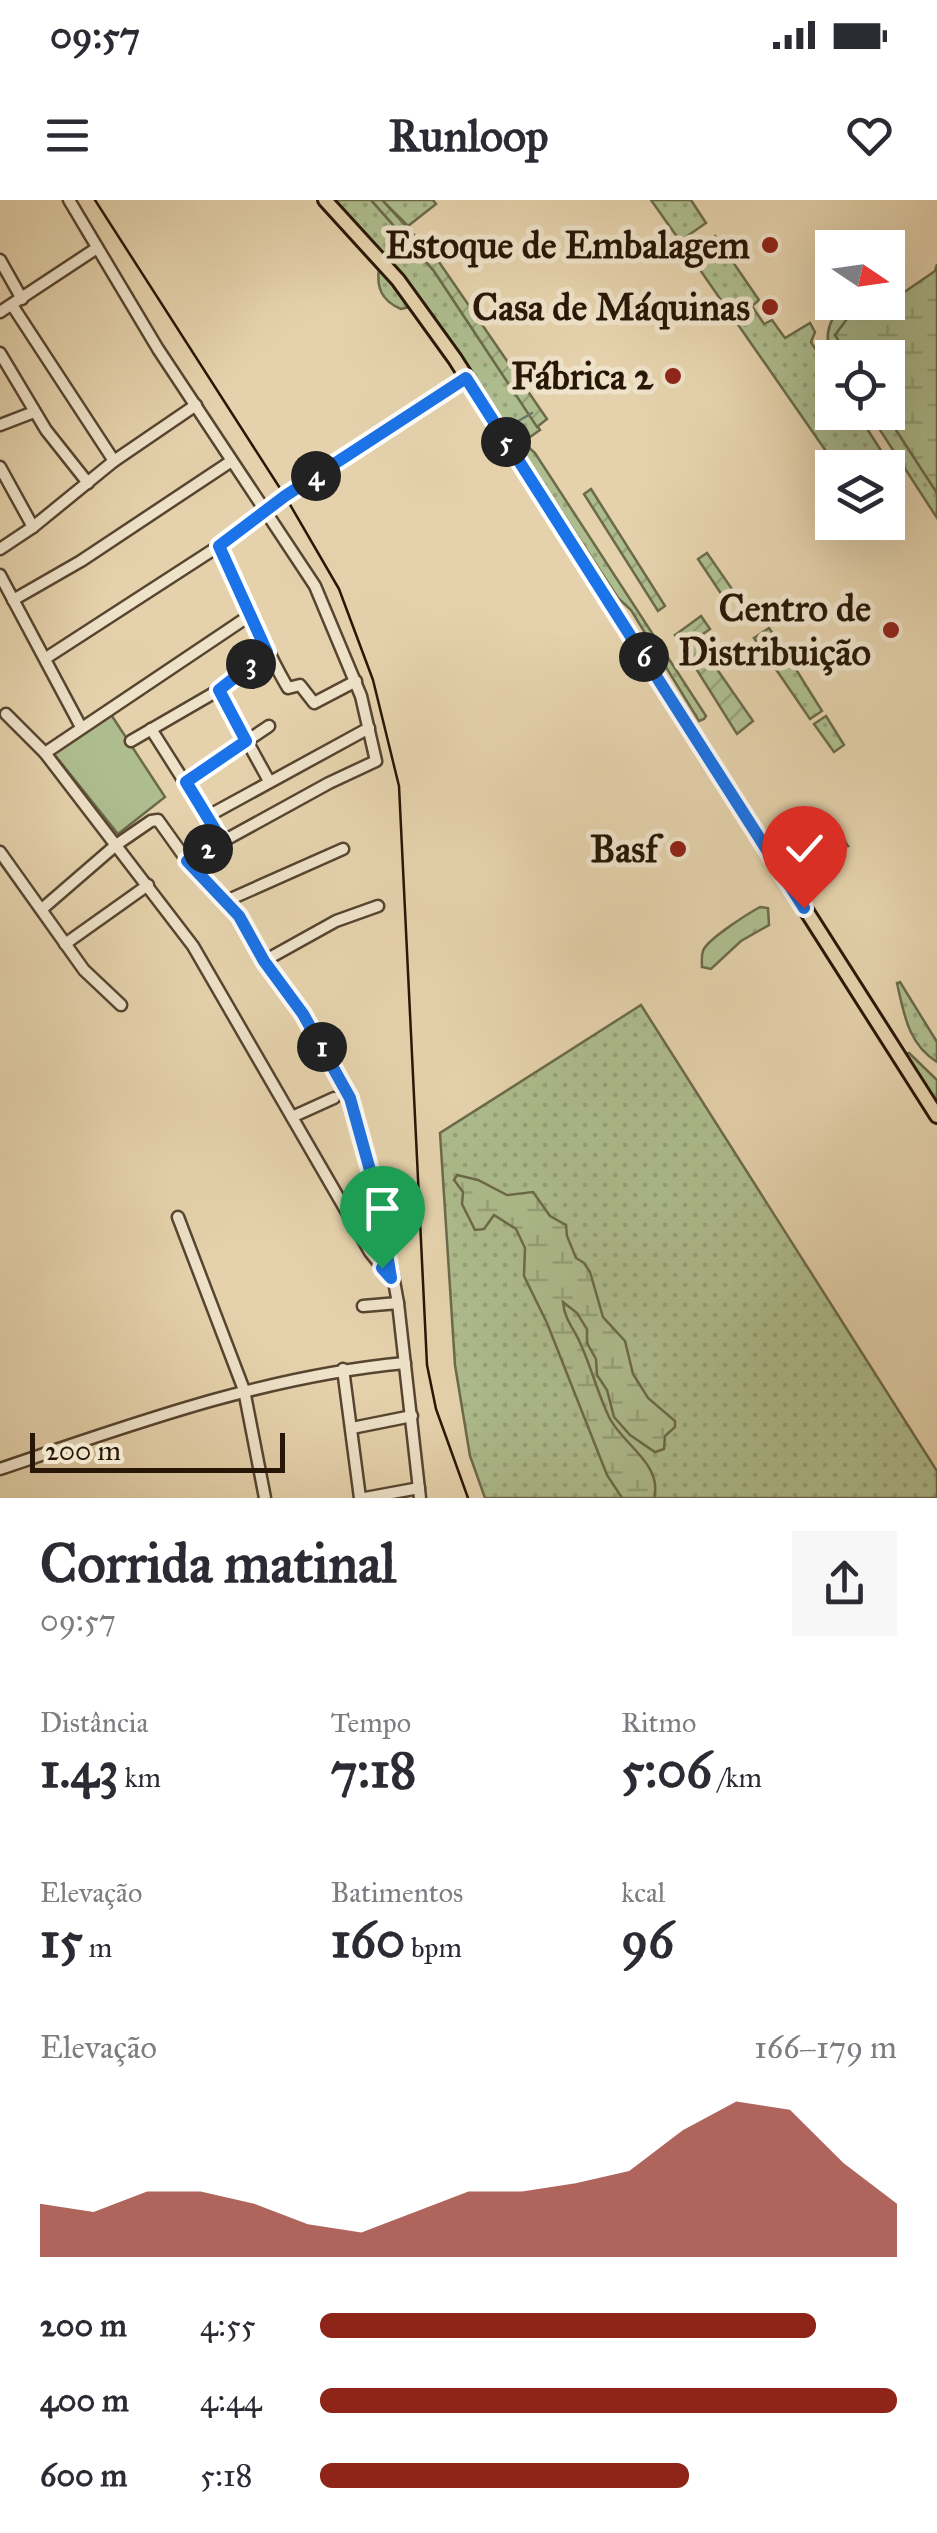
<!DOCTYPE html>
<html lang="pt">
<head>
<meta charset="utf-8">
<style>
	body { margin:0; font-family:"IM FELL Great Primer",serif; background:#f7f7f7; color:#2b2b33; height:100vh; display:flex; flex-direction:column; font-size:38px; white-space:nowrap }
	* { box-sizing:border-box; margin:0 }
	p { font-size:32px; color:#7c7c81 }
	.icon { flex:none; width:55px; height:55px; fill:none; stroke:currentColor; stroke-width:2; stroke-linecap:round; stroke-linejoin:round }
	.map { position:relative; height:1298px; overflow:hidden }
	.panel { display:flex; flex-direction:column; background:#fff; flex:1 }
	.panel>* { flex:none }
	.needle { width:65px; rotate:103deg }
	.controls { position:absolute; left:815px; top:30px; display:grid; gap:20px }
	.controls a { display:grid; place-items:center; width:90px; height:90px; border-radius:0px; background:#fff; box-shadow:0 10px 40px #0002; font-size:50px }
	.scale { position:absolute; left:30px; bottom:25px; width:255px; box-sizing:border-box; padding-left:10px; border:5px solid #281606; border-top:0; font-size:28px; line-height:35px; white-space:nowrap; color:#281606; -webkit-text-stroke:8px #eee2c9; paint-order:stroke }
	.pin { position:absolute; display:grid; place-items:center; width:85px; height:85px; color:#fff; margin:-102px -42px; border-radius:50% 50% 50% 0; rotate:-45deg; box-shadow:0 0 10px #0007 }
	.pin .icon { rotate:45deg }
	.km { position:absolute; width:50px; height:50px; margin:-25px; border-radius:50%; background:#222; color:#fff; font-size:28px; line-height:50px; text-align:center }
	.round { display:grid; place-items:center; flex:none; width:105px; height:105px; border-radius:0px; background:#f7f7f7 }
	.head { display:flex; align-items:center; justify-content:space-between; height:170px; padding:0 40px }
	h1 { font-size:55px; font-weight:700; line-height:75px }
	.stats { display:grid; grid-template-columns:repeat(3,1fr); gap:15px; height:170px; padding:10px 40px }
	.stats div { display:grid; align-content:center }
	.stats b { font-size:50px; font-weight:700 }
	.stats small { font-size:28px; font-weight:400 }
	.stats p { font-size:28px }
	.chart { height:280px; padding:20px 40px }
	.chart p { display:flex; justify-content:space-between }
	.chart svg { width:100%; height:180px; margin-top:10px; fill:#8f2418; opacity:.7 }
	ul { padding:0 40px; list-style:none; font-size:32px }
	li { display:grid; grid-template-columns:160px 120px 1fr; align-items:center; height:75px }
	li i { height:25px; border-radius:12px; background:#8f2418 }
	.status { display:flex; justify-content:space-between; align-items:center; height:70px; padding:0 50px; background:#fff; direction:ltr }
	.status svg { height:28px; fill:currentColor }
	header { display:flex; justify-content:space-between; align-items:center; height:130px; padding:0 40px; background:#fff; font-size:45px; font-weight:700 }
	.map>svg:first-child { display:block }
	.grass { fill:url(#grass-dots); stroke:#6b6a4a; stroke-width:2.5 }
	.forest { fill:url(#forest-firs); stroke:#6b6a4a; stroke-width:2.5 }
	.wetland { fill:url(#wetland-marsh); stroke:#6b6a4a; stroke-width:2.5 }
	.garden { fill:url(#garden-furrows); stroke:#6b6a4a; stroke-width:2.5 }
	.pitch { fill:#aebd8e; stroke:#6b6a4a; stroke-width:2.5 }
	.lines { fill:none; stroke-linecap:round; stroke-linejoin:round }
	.stream { stroke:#6a766b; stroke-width:2.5 }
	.minor-casing { stroke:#574530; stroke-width:15 }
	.major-casing { stroke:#281606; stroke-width:18 }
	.minor { stroke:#eee2c9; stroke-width:10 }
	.major { stroke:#e5d2ac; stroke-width:12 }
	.tram { stroke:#281606; stroke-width:2.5 }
	.route-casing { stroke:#fff; stroke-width:20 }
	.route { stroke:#1a73e8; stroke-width:12 }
	.poi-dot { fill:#8f2418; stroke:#eee2c9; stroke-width:4 }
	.labels { text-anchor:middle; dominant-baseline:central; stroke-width:10; stroke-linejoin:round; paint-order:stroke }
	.poi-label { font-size:38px; font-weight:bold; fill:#281606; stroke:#eee2c9; text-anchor:end }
</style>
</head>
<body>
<div class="status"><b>09:57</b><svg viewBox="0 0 49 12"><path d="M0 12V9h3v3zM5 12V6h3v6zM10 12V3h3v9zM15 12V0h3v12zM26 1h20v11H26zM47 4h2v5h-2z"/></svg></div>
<header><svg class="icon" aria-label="menu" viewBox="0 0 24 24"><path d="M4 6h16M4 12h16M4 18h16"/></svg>Runloop<svg class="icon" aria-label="heart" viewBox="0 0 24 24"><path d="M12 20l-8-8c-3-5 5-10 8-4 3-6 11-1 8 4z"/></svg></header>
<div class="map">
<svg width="937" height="1298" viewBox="0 0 937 1298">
	<defs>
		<pattern id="grass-dots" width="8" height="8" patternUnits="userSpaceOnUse" patternTransform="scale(2.5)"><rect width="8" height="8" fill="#aebd8e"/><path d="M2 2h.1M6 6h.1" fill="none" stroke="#96a279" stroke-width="1.8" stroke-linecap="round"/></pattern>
		<pattern id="forest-firs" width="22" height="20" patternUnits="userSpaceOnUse" patternTransform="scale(2.5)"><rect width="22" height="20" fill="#aebd8e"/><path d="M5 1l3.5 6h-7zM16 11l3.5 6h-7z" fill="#96a279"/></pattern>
		<pattern id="wetland-marsh" width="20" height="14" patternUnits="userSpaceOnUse" patternTransform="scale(2.5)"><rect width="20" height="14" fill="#aebd8e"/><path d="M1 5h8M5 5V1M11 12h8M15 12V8" fill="none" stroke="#96a279"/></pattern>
		<pattern id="garden-furrows" width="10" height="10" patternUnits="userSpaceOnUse" patternTransform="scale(2.5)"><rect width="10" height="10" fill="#aebd8e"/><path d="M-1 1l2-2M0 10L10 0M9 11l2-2" fill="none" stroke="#96a279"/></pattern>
	</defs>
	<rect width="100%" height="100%" fill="#e5d2ac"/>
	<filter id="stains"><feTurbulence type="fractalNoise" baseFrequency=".002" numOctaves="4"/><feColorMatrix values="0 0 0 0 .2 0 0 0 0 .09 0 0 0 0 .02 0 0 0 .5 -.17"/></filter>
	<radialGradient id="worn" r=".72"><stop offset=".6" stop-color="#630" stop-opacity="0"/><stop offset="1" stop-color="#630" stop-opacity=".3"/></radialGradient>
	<g class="grass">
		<polygon points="330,0 371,0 434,71 540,230 523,242 535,253 706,516 704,519 699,521 631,410 618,398 521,249 430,120"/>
		<polygon points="382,0 433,0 436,4 408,26"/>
		<polygon points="651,0 691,0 706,23 680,41"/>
		<polygon points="715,36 759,100 752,106 764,124 772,120 785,138 810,123 815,132 811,142 832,175 832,212 857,213 896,274 893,287 888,291 888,268 837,267 689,54"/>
		<path d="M 379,68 L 410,107 L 401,109 C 382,101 376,88 379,68 Z"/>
		<path d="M 854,103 L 856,107 L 836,135 L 849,157 L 833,157 C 821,138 830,108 854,103 Z"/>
		<polygon points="869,213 885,213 937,293 937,318"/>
		<polygon points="769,428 783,449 769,459 754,438"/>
		<polygon points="787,455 822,511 810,519 773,465"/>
		<polygon points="826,516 844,545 834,552 814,524"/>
		<path d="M 900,782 L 937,842 L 937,862 C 908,844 904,814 897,783 Z"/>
		<polygon points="641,805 937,1271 937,1298 485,1298 470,1256 455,1165 440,933"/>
		<polygon points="909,853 937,880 937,904 906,854"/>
	</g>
	<path class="forest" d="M 760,707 L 768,708 L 769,725 L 741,741 L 711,769 L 702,767 C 702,762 701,756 703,751 C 706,740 749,713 760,707 Z"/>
	<g class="wetland">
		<polygon points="937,64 937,293 885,213 888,212 888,158 849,157 835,135 856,107 863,117 874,113 935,71"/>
		<path d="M 457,975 L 478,980 L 507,995 L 533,992 L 550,1016 L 566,1025 L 567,1036 L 576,1058 L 584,1063 L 590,1072 L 603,1117 L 625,1141 L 633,1174 L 648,1198 L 675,1221 L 675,1227 L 665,1236 L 664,1249 L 655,1252 L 630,1235 L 614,1217 L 607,1190 L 597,1175 L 596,1159 L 587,1143 L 587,1129 L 577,1113 L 563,1102 C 564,1119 575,1130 581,1145 C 592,1169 598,1195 610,1219 C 624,1245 663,1265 654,1298 L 622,1298 L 607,1275 L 547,1123 L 524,1076 L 525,1048 L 516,1029 L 494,1015 L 484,1029 L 475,1030 L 462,1004 L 463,992 L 454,980 Z"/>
	</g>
	<g class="garden">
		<polygon points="371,0 382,0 439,62 547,219 537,227 434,71"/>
		<polygon points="591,289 665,406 658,411 584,294"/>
		<polygon points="707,353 732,389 722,395 698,359"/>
		<polygon points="701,416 710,429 696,439 753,521 737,534 675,435"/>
		<polygon points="829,616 848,646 831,648 816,624"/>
	</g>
	<polygon class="pitch" points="110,513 165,597 118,634 54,554"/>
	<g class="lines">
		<polyline class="stream" points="508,227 532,213"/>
		<defs>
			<g id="minor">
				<polyline points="69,0 158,149 315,386 361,496 376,561 329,583 187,661"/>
				<polyline points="0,60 22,99"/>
				<polyline points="12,105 114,261"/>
				<polyline points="0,112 97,48"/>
				<polyline points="0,153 46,230 88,283"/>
				<polyline points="0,225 34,212"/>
				<polyline points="0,267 33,327"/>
				<path d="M 219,346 C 244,393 261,443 288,488 L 300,485 L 314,503 L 356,481"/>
				<polyline points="0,349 33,327 114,261 196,205"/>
				<polyline points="0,375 81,527"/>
				<polyline points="13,400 81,361 230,262"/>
				<polyline points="46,458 219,346 285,296 467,178"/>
				<polyline points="219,490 269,581"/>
				<polyline points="6,514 45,553 193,746 370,1052 390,1077"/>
				<polyline points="151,529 222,641"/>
				<polyline points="131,541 219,490 267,453"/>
				<polyline points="45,553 252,414"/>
				<polyline points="186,582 269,526"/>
				<polyline points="208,616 369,528"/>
				<polyline points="0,652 84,770 121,805"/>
				<polyline points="226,701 343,649"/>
				<polyline points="42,709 116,645 151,621 158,620 193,669 239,716 264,761 303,813 354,906 379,999 398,1103 420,1298"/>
				<polyline points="65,744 148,685"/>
				<polyline points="264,761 336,721 378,706"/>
				<polyline points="292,917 334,898"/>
				<polyline points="178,1017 244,1190 265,1298"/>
				<polyline points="363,1106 398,1103"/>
				<polyline points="343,1169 360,1298"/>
				<polyline points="352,1228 412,1216"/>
				<path d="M 0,1269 C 133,1224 264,1176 405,1163"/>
				<polyline points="365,1298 419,1288"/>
			</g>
			<polyline id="major" points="325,0 398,80 455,159 937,916"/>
		</defs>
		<use href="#minor" class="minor-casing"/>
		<use href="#major" class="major-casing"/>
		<use href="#minor" class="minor"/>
		<use href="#major" class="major"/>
		<polyline class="tram" points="95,0 285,296 339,389 373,480 399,586 427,1165 436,1209 468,1298"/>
	</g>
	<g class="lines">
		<defs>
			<polyline id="route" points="382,1068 391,1078 378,999 350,898 303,814 264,761 239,716 187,661 222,641 186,582 246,541 219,490 267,452 219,346 285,296 466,178 804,708"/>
		</defs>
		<use href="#route" class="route-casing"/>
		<use href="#route" class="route"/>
	</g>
	<g class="poi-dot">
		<circle cx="770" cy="45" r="10"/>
		<circle cx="770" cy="107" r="10"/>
		<circle cx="673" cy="176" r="10"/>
		<circle cx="891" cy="430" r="10"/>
		<circle cx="678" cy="649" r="10"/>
	</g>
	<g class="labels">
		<g class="poi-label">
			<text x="750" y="45">Estoque de Embalagem</text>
			<text x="750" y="107">Casa de Máquinas</text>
			<text x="653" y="176">Fábrica 2</text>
			<text x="871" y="408">Centro de<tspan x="871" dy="44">Distribuição</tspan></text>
			<text x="658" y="649">Basf</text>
		</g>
	</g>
	<rect width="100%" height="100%" filter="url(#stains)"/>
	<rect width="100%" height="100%" fill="url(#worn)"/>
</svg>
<div class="controls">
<a><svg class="needle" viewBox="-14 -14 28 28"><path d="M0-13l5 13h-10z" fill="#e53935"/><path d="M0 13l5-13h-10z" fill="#7c7c81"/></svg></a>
<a><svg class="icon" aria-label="locate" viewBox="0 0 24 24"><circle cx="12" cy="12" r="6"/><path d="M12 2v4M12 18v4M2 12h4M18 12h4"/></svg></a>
<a><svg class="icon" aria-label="layers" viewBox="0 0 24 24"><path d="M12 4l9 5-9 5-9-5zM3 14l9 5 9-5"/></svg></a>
</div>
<div class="scale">200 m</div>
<div class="pin" style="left:382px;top:1068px;background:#1e9e55"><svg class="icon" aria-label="arrive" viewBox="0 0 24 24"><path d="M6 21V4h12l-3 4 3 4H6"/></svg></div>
<div class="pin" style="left:804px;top:708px;background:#d93025"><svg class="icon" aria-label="check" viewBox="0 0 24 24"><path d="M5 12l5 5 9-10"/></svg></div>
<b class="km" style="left:322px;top:847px">1</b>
<b class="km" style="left:208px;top:649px">2</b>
<b class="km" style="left:251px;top:464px">3</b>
<b class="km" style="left:316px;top:276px">4</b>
<b class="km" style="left:506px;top:242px">5</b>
<b class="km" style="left:644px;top:457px">6</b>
</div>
<section class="panel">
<div class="head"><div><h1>Corrida matinal</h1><p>09:57</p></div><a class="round"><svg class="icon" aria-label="share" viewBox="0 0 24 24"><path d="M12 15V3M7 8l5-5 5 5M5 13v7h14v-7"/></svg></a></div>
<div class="stats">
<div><p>Distância</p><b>1.43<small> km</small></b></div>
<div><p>Tempo</p><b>7:18</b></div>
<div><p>Ritmo</p><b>5:06<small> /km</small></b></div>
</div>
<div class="stats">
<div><p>Elevação</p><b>15<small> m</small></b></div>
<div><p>Batimentos</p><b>160<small> bpm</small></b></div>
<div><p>kcal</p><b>96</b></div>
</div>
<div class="chart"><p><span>Elevação</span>166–179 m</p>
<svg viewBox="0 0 160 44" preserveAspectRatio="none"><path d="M0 44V31L10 33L20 28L30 28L40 31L50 36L60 38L70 33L80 28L90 28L100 26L110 23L120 13L130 6L140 8L150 21L160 31V44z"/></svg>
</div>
<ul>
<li><b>200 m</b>4:55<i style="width:86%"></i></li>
<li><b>400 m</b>4:44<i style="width:100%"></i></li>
<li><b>600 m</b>5:18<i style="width:64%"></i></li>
</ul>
</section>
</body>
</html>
